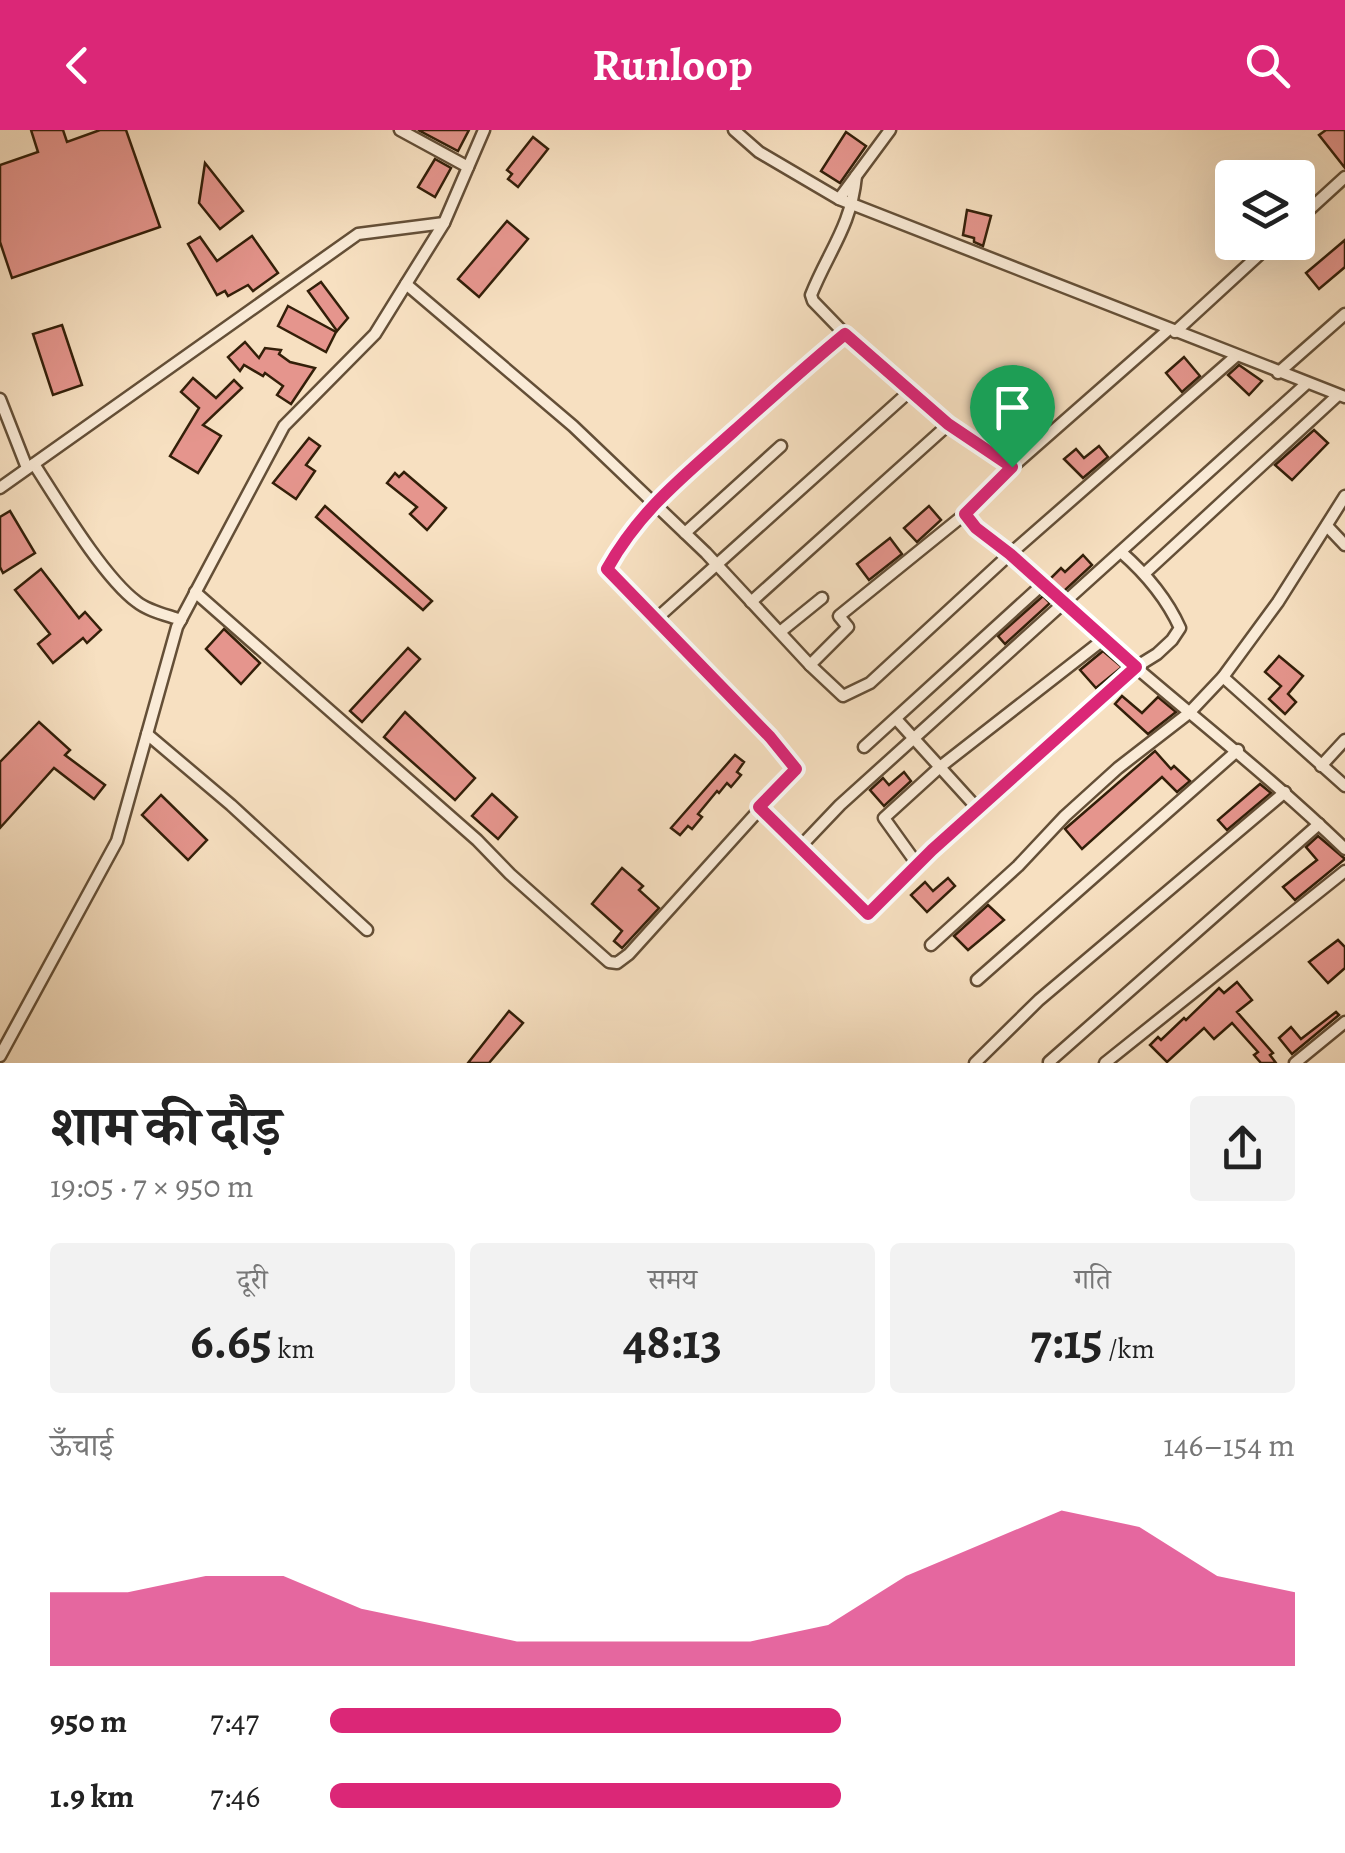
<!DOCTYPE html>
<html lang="hi">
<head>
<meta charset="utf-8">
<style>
	body { margin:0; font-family:Alegreya,"Noto Serif Devanagari",serif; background:#f2f2f2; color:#222; height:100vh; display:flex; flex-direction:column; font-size:38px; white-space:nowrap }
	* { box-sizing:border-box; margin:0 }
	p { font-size:32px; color:#767676 }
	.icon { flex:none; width:55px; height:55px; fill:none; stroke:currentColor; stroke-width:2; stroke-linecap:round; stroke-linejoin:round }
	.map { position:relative; height:933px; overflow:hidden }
	.details { display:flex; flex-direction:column; background:#fff; flex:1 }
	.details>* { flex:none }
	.tools { position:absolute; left:1215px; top:30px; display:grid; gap:20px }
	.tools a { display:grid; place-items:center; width:100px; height:100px; border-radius:10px; background:#fff; box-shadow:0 10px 40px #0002; font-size:50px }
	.pin { position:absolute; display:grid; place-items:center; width:85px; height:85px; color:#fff; margin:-102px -42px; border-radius:50% 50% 50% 0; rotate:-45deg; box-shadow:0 0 10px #0007 }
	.pin .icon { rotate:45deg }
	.round { display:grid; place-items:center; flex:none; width:105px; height:105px; border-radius:10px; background:#f2f2f2 }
	.headline { display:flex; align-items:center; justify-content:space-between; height:170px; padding:0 50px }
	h1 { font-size:55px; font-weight:700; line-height:75px }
	.stats { display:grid; grid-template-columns:repeat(3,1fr); gap:15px; height:170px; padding:10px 50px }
	.stats div { display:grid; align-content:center; border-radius:10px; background:#f2f2f2; text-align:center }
	.stats b { font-size:50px; font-weight:700 }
	.stats small { font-size:28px; font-weight:400 }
	.stats p { font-size:28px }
	.chart { height:280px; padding:20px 50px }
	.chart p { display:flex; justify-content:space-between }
	.chart svg { width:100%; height:180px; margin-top:10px; fill:#db2777; opacity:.7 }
	ul { padding:0 50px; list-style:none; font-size:32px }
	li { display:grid; grid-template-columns:160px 120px 1fr; align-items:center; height:75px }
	li i { height:25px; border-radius:12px; background:#db2777 }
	header { display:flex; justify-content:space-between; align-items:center; height:130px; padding:0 50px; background:#db2777; color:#fff; font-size:45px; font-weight:700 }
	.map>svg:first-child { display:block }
	.building { fill:#e5958d; stroke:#331f09; stroke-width:2.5 }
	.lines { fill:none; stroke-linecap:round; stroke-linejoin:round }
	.street-casing { stroke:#644f37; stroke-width:15 }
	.street { stroke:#faebd7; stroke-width:10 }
	.route-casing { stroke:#fff; stroke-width:20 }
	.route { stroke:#db2777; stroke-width:12 }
</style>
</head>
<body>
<header><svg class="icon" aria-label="back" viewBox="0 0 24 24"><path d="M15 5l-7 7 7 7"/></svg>Runloop<svg class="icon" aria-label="search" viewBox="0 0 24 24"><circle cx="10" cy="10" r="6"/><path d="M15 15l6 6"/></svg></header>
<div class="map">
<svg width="1345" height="933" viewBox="0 0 1345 933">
	<rect width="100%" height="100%" fill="#f7e0c1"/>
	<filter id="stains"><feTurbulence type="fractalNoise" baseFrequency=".002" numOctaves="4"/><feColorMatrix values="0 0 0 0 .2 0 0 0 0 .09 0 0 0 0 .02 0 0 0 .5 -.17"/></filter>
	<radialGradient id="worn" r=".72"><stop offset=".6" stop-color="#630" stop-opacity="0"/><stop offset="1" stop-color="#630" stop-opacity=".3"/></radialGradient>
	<g class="building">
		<polygon points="31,0 63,0 67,12 100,0 126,0 160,97 12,148 0,112 0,35 38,22"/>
		<polygon points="418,0 469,0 458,21"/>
		<polygon points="1326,0 1345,0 1345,38 1319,5"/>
		<polygon points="846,2 866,16 840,53 821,41"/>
		<polygon points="533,7 548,19 518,57 508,49 512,44 507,40"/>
		<polygon points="435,29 451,38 435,67 418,57"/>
		<polygon points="205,33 243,81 220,99 199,73"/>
		<polygon points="967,80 991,86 983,116 974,112 974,108 963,105"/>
		<polygon points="507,91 528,109 479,167 458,149"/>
		<polygon points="252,106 278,143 253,161 248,155 228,166 225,161 217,165 188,114 200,107 217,131"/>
		<polygon points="1345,110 1345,137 1319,159 1306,143"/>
		<polygon points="321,152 348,188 337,201 308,161"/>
		<polygon points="288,176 336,202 326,222 278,196"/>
		<polygon points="62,195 82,255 53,265 33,204"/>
		<polygon points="245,212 259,228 265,218 281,220 279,224 290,232 315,238 291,274 277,265 283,256 265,243 263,246 244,235 240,241 228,227"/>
		<polygon points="1184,227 1200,246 1182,262 1166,243"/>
		<polygon points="1239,235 1262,251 1249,265 1228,245"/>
		<polygon points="193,248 216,268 234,250 242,258 203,295 221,306 198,343 170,326 199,278 181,262"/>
		<polygon points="1314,300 1328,313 1292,350 1275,335"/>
		<polygon points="309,308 320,316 306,335 315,341 296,369 273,353"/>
		<polygon points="1099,316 1108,327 1083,348 1064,329 1076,319 1084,328"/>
		<polygon points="404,342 446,378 427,400 410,384 417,377 387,353 395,343 399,347"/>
		<polygon points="325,376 432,471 423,480 316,387"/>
		<polygon points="929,376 941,390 917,412 904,398"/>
		<polygon points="10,381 35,423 3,443 0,437 0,387"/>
		<polygon points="890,408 902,424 869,450 857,434"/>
		<polygon points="1083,425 1092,435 1064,461 1050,449 1061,438 1065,442"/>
		<polygon points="41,439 79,488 85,482 101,500 87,513 83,508 53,533 38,514 50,504 15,460"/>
		<polygon points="1043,466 1050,473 1005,514 998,506"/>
		<polygon points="224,499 260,533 241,554 206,519"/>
		<polygon points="408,518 420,529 362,592 350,581"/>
		<polygon points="1103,521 1122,537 1096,558 1080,540"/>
		<polygon points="1279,526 1303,546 1288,564 1296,572 1285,584 1269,569 1281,556 1265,542"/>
		<polygon points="1122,566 1142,583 1158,567 1176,582 1148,604 1115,574"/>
		<polygon points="405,582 475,648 455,670 384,607"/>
		<polygon points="39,592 70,620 65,625 105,655 94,669 54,638 0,698 0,632"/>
		<polygon points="1155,621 1171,639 1174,636 1190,651 1177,662 1162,647 1082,719 1065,699"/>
		<polygon points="735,625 744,632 737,642 741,645 731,657 727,653 719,663 717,661 698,684 702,687 692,699 688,696 680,705 671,698"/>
		<polygon points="904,642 911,651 884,676 870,660 883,648 889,655"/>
		<polygon points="1260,654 1271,663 1227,700 1218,690"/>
		<polygon points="492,664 517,687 498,709 472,686"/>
		<polygon points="161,665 207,710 188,730 142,685"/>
		<polygon points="1318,706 1345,729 1295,770 1283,757 1317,730 1306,717"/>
		<polygon points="622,738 643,756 639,760 659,778 622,818 614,811 622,801 592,774"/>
		<polygon points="948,748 955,756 927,782 911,765 925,752 933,761"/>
		<polygon points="988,775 1004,790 968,820 954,806"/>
		<polygon points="1338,810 1345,817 1345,838 1328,853 1309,832"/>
		<polygon points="1237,852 1252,870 1237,882 1273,923 1270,925 1276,933 1261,933 1254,925 1258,922 1232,893 1214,909 1204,898 1167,932 1150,915 1158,907 1161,910 1184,888 1186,890 1219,858 1224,863"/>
		<polygon points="509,881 523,893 489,933 468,933"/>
		<polygon points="1336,882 1339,885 1292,924 1279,908 1291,897 1301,909"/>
	</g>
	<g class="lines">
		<defs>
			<g id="street">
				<polyline points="400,0 468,37"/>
				<polyline points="734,0 759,22 839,69 1345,267"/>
				<path d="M 856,46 C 851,97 829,120 811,165 L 813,171 L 845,204 L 949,294 L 1012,337"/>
				<polyline points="839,69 890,0"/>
				<polyline points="1298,90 1345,47"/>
				<polyline points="406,154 573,296 706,423 810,535 848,497 839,486 965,384 1012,337 1168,200"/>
				<polyline points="1175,202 1273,112"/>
				<polyline points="1278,243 1345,184"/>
				<polyline points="0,269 27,338"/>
				<path d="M 34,334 C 58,371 103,447 137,472 C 148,481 167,485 181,490"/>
				<polyline points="0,358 358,104 444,93"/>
				<path d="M 965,384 C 987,412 1019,432 1045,456 C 1141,548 1249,626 1345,719"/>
				<polyline points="1327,396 1345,415"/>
				<polyline points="685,403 781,316"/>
				<polyline points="1145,443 1338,265"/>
				<path d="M 195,462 L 477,710 L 510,744 L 609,832 L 617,833 L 629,824 L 796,639 L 769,607 L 607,439 C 641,380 684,347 733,302 C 771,269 807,236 845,204"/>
				<polyline points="751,472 949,294"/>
				<polyline points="655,490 910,261"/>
				<polyline points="780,502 822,468"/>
				<polyline points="810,535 843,566 870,553 1010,424 1236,226"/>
				<polyline points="1223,547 1345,656"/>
				<polyline points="897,590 978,679"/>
				<polyline points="147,604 231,675 367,800"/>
				<polyline points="864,617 1043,454"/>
				<polyline points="1321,636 1345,610"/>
				<path d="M 759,677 L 868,784 L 932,719 L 1136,537 L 1157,524 L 1172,510 L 1180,498 C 1166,467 1145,443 1121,422"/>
				<polyline points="800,717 840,675 1306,254"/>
				<polyline points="917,734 884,688 940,637 1104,509"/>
				<polyline points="931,815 1018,736 1065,686 1118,638 1189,583 1223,547 1278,472 1345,366"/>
				<polyline points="977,850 1238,620"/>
				<polyline points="0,926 117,711 177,497 284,296 375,204 406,154 444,93 484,0"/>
				<polyline points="1049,932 1319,694"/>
				<polyline points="975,933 1039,870 1285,662"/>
				<polyline points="1105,933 1345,741"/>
				<polyline points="1295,933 1345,892"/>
			</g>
		</defs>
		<use href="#street" class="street-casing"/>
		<use href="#street" class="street"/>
	</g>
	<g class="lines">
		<defs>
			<path id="route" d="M 845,204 L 948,294 L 1012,337 L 965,384 L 976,398 L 1010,424 L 1136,537 L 932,720 L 868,784 L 759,677 L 796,639 L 770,607 L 607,439 C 640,380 683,347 733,302 C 770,269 806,236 845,204 Z"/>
		</defs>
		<use href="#route" class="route-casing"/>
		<use href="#route" class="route"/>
	</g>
	<rect width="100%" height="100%" filter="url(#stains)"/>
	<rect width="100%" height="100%" fill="url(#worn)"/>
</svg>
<div class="tools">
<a><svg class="icon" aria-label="layers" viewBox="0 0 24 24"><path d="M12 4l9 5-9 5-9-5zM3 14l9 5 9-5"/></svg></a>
</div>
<div class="pin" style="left:1012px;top:337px;background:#1e9e55"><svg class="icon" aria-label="arrive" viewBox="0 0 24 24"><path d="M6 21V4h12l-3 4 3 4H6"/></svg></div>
</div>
<section class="details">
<div class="headline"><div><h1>शाम की दौड़</h1><p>19:05 · 7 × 950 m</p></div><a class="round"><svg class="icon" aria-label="share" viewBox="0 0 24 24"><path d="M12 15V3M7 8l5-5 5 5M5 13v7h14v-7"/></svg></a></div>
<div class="stats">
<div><p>दूरी</p><b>6.65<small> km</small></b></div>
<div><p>समय</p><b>48:13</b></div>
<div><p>गति</p><b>7:15<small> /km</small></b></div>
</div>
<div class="chart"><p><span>ऊँचाई</span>146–154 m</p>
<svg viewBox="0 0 160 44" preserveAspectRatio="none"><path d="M0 44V26L10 26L20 22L30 22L40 30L50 34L60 38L70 38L80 38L90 38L100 34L110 22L120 14L130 6L140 10L150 22L160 26V44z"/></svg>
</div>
<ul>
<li><b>950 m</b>7:47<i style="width:53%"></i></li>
<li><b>1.9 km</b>7:46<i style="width:53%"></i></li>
</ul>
</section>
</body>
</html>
